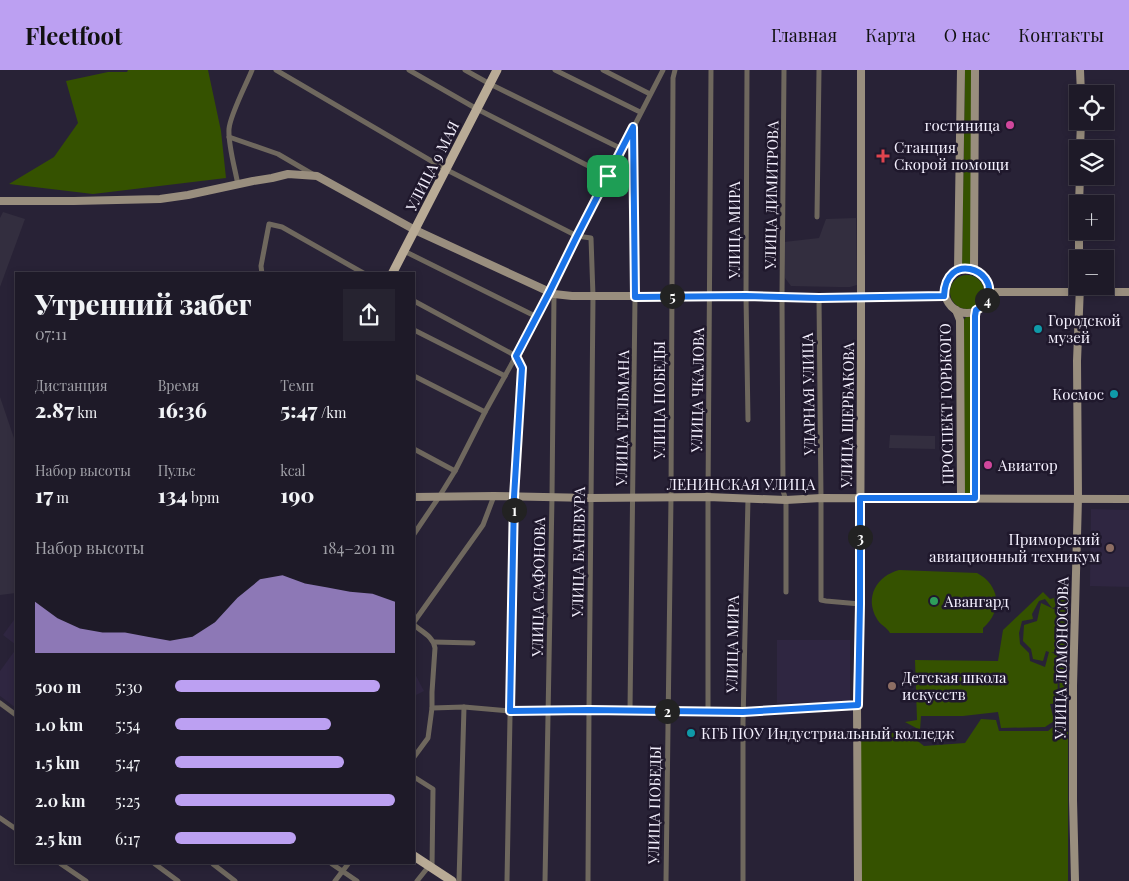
<!DOCTYPE html>
<html lang="ru">
<head>
<meta charset="utf-8">
<style>
	body { margin:0; font-family:"Playfair Display",serif; background:#262330; color:#f1f3f6; height:100vh; display:flex; flex-direction:column; font-size:19px; white-space:nowrap }
	* { box-sizing:border-box; margin:0 }
	p { font-size:16px; color:#a1a1a8 }
	.icon { flex:none; width:28px; height:28px; fill:none; stroke:currentColor; stroke-width:2; stroke-linecap:round; stroke-linejoin:round }
	.map { position:relative; flex:1; overflow:hidden }
	.drawer { position:absolute; left:15px; top:202px; width:400px; height:592px; display:flex; flex-direction:column; background:#1e1a28; border-radius:0px; box-shadow:0 2px 8px #0003,0 0 0 1px #3c3845 }
	.drawer>* { flex:none }
	.controls { position:absolute; left:1069px; top:15px; display:grid; gap:10px }
	.controls a { display:grid; place-items:center; width:45px; height:45px; border-radius:0px; background:#1e1a28; box-shadow:0 2px 8px #0003,0 0 0 1px #3c3845; font-size:25px }
	.pin { position:absolute; display:grid; place-items:center; width:42px; height:42px; color:#fff; margin:-21px; border-radius:10px; box-shadow:0 2px 8px #0006 }
	.km { position:absolute; width:25px; height:25px; margin:-12px; border-radius:50%; background:#222; color:#fff; font-size:14px; line-height:25px; text-align:center }
	.round { display:grid; place-items:center; flex:none; width:52px; height:52px; border-radius:0px; background:#262330 }
	.head { display:flex; align-items:center; justify-content:space-between; height:85px; padding:0 20px }
	h1 { font-size:28px; font-weight:800; line-height:38px }
	.figures { display:grid; grid-template-columns:repeat(3,1fr); gap:8px; height:85px; padding:5px 20px }
	.figures div { display:grid; align-content:center }
	.figures b { font-size:21px; font-weight:800 }
	.figures small { font-size:14px; font-weight:400 }
	.figures p { font-size:14px }
	.chart { height:140px; padding:10px 20px }
	.chart p { display:flex; justify-content:space-between }
	.chart svg { width:100%; height:90px; margin-top:5px; fill:#bca0f2; opacity:.7 }
	ul { padding:0 20px; list-style:none; font-size:16px }
	li { display:grid; grid-template-columns:80px 60px 1fr; align-items:center; height:38px }
	li i { height:12px; border-radius:6px; background:#bca0f2 }
	header { display:flex; align-items:center; gap:30px; box-sizing:border-box; height:70px; padding:0 25px; background:#bca0f2; color:#111 }
	header strong { font-size:24px }
	nav { display:flex; gap:28px; margin-inline-start:auto; font-size:18px }
	.map>svg:first-child { display:block }
	.built { fill:#2f2641 }
	.industrial { fill:#332e3f }
	.green { fill:#355200 }
	.lines { fill:none; stroke-linecap:round; stroke-linejoin:round }
	.street { stroke:#6f685e; stroke-width:5 }
	.secondary { stroke:#998e7e; stroke-width:8 }
	.primary { stroke:#b9ab96; stroke-width:9 }
	.route-casing { stroke:#fff; stroke-width:10 }
	.route { stroke:#1a73e8; stroke-width:6 }
	.hotel-dot { fill:#d1479c; stroke:#1f182c; stroke-width:2 }
	.health-dot { fill:#e0444e; stroke:#1f182c; stroke-width:2 }
	.culture-dot { fill:#0f9aa8; stroke:#1f182c; stroke-width:2 }
	.education-dot { fill:#8d6e63; stroke:#1f182c; stroke-width:2 }
	.leisure-dot { fill:#2e9e5b; stroke:#1f182c; stroke-width:2 }
	.labels { text-anchor:middle; dominant-baseline:central; stroke-width:5; stroke-linejoin:round; paint-order:stroke }
	.poi-label { font-size:15px; fill:#f4f0fe; stroke:#1f182c; text-anchor:start }
	.street-label { font-size:15px; fill:#f4f0fe; stroke:#1f182c }
</style>
</head>
<body>
<header>
<strong>Fleetfoot</strong>
<nav><a>Главная</a><a>Карта</a><a>О нас</a><a>Контакты</a></nav>
</header>
<div class="map">
<svg width="1129" height="811" viewBox="0 0 1129 811">
	<rect width="100%" height="100%" fill="#282236"/>
	<g class="built">
		<polygon points="1091,439 1129,440 1129,517 1090,516"/>
		<polygon points="16,547 16,575 3,565"/>
		<polygon points="777,570 850,570 850,632 777,633"/>
		<polygon points="16,579 16,638 0,626 0,601"/>
		<polygon points="414,602 424,621 414,626"/>
	</g>
	<g class="industrial">
		<polygon points="3,142 25,149 0,217 0,148"/>
		<polygon points="856,148 857,215 850,217 838,217 791,216 785,208 784,172 819,168 826,149"/>
		<polygon points="0,327 16,374 16,523 0,525"/>
		<polygon points="890,365 935,366 935,379 889,378"/>
	</g>
	<g class="green">
		<polygon points="128,0 208,0 221,61 226,108 93,124 9,114 54,87 78,53 66,11 108,2 127,2"/>
		<polygon points="965,0 972,0 971,194 962,194"/>
		<circle cx="967" cy="222" r="17"/>
		<polygon points="966,247 970,247 973,251 972,423 969,425 966,425 964,423 963,251"/>
		<path d="M 899,500 L 977,503 C 1000,515 1003,541 983,558 L 983,563 L 890,563 C 887,557 880,555 877,549 C 864,527 877,506 899,500 Z"/>
		<polygon points="1060,510 1068,510 1068,811 858,811 860,666 905,661 924,676 965,673 981,649 996,650 999,661 1048,661 1058,653 1054,637 1060,636 1059,583 1051,582 1057,585 1058,633 1050,634 1054,651 1045,657 1001,658 998,642 963,646 921,646 920,660 905,652 917,650 915,590 998,591 1003,560 1043,522 1050,529 1054,528 1056,537 1052,538 1045,529 1039,531 1032,544 1033,549 1022,551 1019,563 1020,574 1029,583 1030,591 1045,597 1049,582 1046,581 1043,591 1033,589 1031,579 1023,571 1024,555 1037,551 1041,533 1058,541"/>
	</g>
	<g class="lines">
		<g class="street">
			<polyline points="276,0 445,99 577,166 591,168 593,226 589,639 588,811"/>
			<polyline points="409,0 477,39 608,106"/>
			<polyline points="465,0 490,14 622,79"/>
			<polyline points="555,0 640,42"/>
			<polyline points="603,0 650,24"/>
			<polyline points="747,0 746,226 748,350"/>
			<polyline points="784,0 782,227 783,421 786,430 786,522"/>
			<polyline points="229,67 278,84 314,105"/>
			<path d="M 238,115 C 235,98 228,75 229,59 C 230,45 246,15 252,0"/>
			<polyline points="817,147 819,0"/>
			<polyline points="404,181 537,247"/>
			<polyline points="262,204 261,196 269,154 282,157 365,204"/>
			<polyline points="819,228 821,428 821,530 826,531 860,534"/>
			<polyline points="414,231 516,286 522,297 514,427 507,811"/>
			<polyline points="414,260 505,306"/>
			<polyline points="414,306 485,342"/>
			<polyline points="414,379 455,401"/>
			<polyline points="414,464 439,427 455,401 485,342 516,286 663,0"/>
			<polyline points="434,572 473,573"/>
			<polyline points="0,633 16,645"/>
			<polyline points="432,638 464,637 510,641 589,639 743,642 857,635"/>
			<polyline points="630,640 635,227 633,57"/>
			<polyline points="708,641 708,427 711,0"/>
			<path d="M 414,687 L 428,668 L 432,638 L 432,622 L 435,578 C 433,566 422,562 414,555 L 414,552 L 483,455 L 494,426"/>
			<polyline points="414,707 433,719 432,798"/>
			<polyline points="0,748 16,759"/>
			<polyline points="61,794 86,811"/>
			<polyline points="155,794 178,811"/>
			<polyline points="213,794 235,811"/>
			<polyline points="332,794 357,811"/>
			<polyline points="335,811 348,794"/>
			<polyline points="417,811 429,796"/>
			<polyline points="459,811 464,637"/>
			<polyline points="545,811 552,427 554,224"/>
			<polyline points="666,811 671,427 673,8 675,0"/>
			<polyline points="743,811 743,652 748,428"/>
		</g>
		<g class="secondary">
			<polyline points="1080,0 1081,24"/>
			<polyline points="1080,79 1081,51"/>
			<polyline points="0,131 74,131 160,129 188,125 253,111 272,108 288,104 317,106 415,160 554,224 572,226 746,226 819,228 945,226"/>
			<polyline points="1079,134 1080,106"/>
			<polyline points="1079,189 1079,161"/>
			<circle cx="967" cy="221" r="22"/>
			<polyline points="958,200 961,0"/>
			<polyline points="974,200 975,0"/>
			<polyline points="990,222 1129,222"/>
			<polyline points="956,240 960,250 961,428"/>
			<polyline points="414,427 494,426 591,428 708,427 786,430 821,428 1129,429"/>
			<polyline points="975,429 975,246 976,240"/>
			<polyline points="858,811 857,635 860,534 861,290 861,0"/>
			<polyline points="1075,811 1073,730 1073,616 1078,428 1077,291 1080,216"/>
		</g>
		<g class="primary">
			<polyline points="392,204 497,0"/>
			<polyline points="414,786 452,811"/>
		</g>
	</g>
	<g class="lines">
		<defs>
			<path id="route" d="M 633,57 L 635,227 L 746,226 L 819,228 L 944,226 C 946,180 997,200 988,226 C 986,233 983,237 976,240 L 975,246 L 975,428 L 860,428 L 860,534 L 858,635 L 743,642 L 589,640 L 510,641 L 514,427 L 522,298 L 516,286 L 549,223 L 577,166 Z"/>
		</defs>
		<use href="#route" class="route-casing"/>
		<use href="#route" class="route"/>
	</g>
	<g class="hotel-dot">
		<circle cx="1010" cy="55" r="5"/>
		<circle cx="988" cy="395" r="5"/>
	</g>
	<path class="health-dot" d="M880.5 78.5h5v5h5v5h-5v5h-5v-5h-5v-5h5z"/>
	<g class="culture-dot">
		<circle cx="1038" cy="259" r="5"/>
		<circle cx="1114" cy="324" r="5"/>
		<circle cx="691" cy="663" r="5"/>
	</g>
	<g class="education-dot">
		<circle cx="1110" cy="478" r="5"/>
		<circle cx="892" cy="616" r="5"/>
	</g>
	<circle class="leisure-dot" cx="934" cy="531" r="5"/>
	<g class="labels">
		<g class="poi-label">
			<text x="1000" y="55" text-anchor="end">гостиница</text>
			<text x="894" y="77">Станция<tspan x="894" dy="17">Скорой помощи</tspan></text>
			<text x="1048" y="250">Городской<tspan x="1048" dy="17">музей</tspan></text>
			<text x="1104" y="324" text-anchor="end">Космос</text>
			<text x="998" y="395">Авиатор</text>
			<text x="1100" y="469" text-anchor="end">Приморский<tspan x="1100" dy="17">авиационный техникум</tspan></text>
			<text x="944" y="531">Авангард</text>
			<text x="902" y="607">Детская школа<tspan x="902" dy="17">искусств</tspan></text>
			<text x="701" y="663">КГБ ПОУ Индустриальный колледж</text>
		</g>
		<g class="street-label">
			<text transform="translate(432 96) rotate(-63)">УЛИЦА 9 МАЯ</text>
			<text transform="translate(771 125) rotate(-89)">УЛИЦА ДИМИТРОВА</text>
			<text transform="translate(734 160) rotate(-90)">УЛИЦА МИРА</text>
			<text transform="translate(697 320) rotate(-89)">УЛИЦА ЧКАЛОВА</text>
			<text transform="translate(808 324) rotate(-91)">УДАРНАЯ УЛИЦА</text>
			<text transform="translate(659 330) rotate(-90)">УЛИЦА ПОБЕДЫ</text>
			<text transform="translate(946 334) rotate(-91)">ПРОСПЕКТ ГОРЬКОГО</text>
			<text transform="translate(847 345) rotate(-89)">УЛИЦА ЩЕРБАКОВА</text>
			<text transform="translate(622 348) rotate(-89)">УЛИЦА ТЕЛЬМАНА</text>
			<text x="741" y="414">ЛЕНИНСКАЯ УЛИЦА</text>
			<text transform="translate(578 482) rotate(-89)">УЛИЦА БАНЕВУРА</text>
			<text transform="translate(538 517) rotate(-89)">УЛИЦА САФОНОВА</text>
			<text transform="translate(732 574) rotate(-89)">УЛИЦА МИРА</text>
			<text transform="translate(1061 588) rotate(-89)">УЛИЦА ЛОМОНОСОВА</text>
			<text transform="translate(654 735) rotate(-89)">УЛИЦА ПОБЕДЫ</text>
		</g>
	</g>
</svg>
<div class="controls">
<a><svg class="icon" aria-label="locate" viewBox="0 0 24 24"><circle cx="12" cy="12" r="6"/><path d="M12 2v4M12 18v4M2 12h4M18 12h4"/></svg></a>
<a><svg class="icon" aria-label="layers" viewBox="0 0 24 24"><path d="M12 4l9 5-9 5-9-5zM3 14l9 5 9-5"/></svg></a>
<a>+</a>
<a>−</a>
</div>
<div class="pin" style="left:608px;top:106px;background:#1e9e55"><svg class="icon" aria-label="arrive" viewBox="0 0 24 24"><path d="M6 21V4h12l-3 4 3 4H6"/></svg></div>
<b class="km" style="left:514px;top:440px">1</b>
<b class="km" style="left:667px;top:641px">2</b>
<b class="km" style="left:860px;top:467px">3</b>
<b class="km" style="left:987px;top:230px">4</b>
<b class="km" style="left:672px;top:226px">5</b>
<section class="drawer">
<div class="head"><div><h1>Утренний забег</h1><p>07:11</p></div><a class="round"><svg class="icon" aria-label="share" viewBox="0 0 24 24"><path d="M12 15V3M7 8l5-5 5 5M5 13v7h14v-7"/></svg></a></div>
<div class="figures">
<div><p>Дистанция</p><b>2.87<small> km</small></b></div>
<div><p>Время</p><b>16:36</b></div>
<div><p>Темп</p><b>5:47<small> /km</small></b></div>
</div>
<div class="figures">
<div><p>Набор высоты</p><b>17<small> m</small></b></div>
<div><p>Пульс</p><b>134<small> bpm</small></b></div>
<div><p>kcal</p><b>190</b></div>
</div>
<div class="chart"><p><span>Набор высоты</span>184–201 m</p>
<svg viewBox="0 0 160 44" preserveAspectRatio="none"><path d="M0 44V19L10 27L20 32L30 34L40 34L50 36L60 38L70 36L80 29L90 17L100 8L110 6L120 10L130 12L140 14L150 15L160 19V44z"/></svg>
</div>
<ul>
<li><b>500 m</b>5:30<i style="width:93%"></i></li>
<li><b>1.0 km</b>5:54<i style="width:71%"></i></li>
<li><b>1.5 km</b>5:47<i style="width:77%"></i></li>
<li><b>2.0 km</b>5:25<i style="width:100%"></i></li>
<li><b>2.5 km</b>6:17<i style="width:55%"></i></li>
</ul>
</section>
</div>
</body>
</html>
